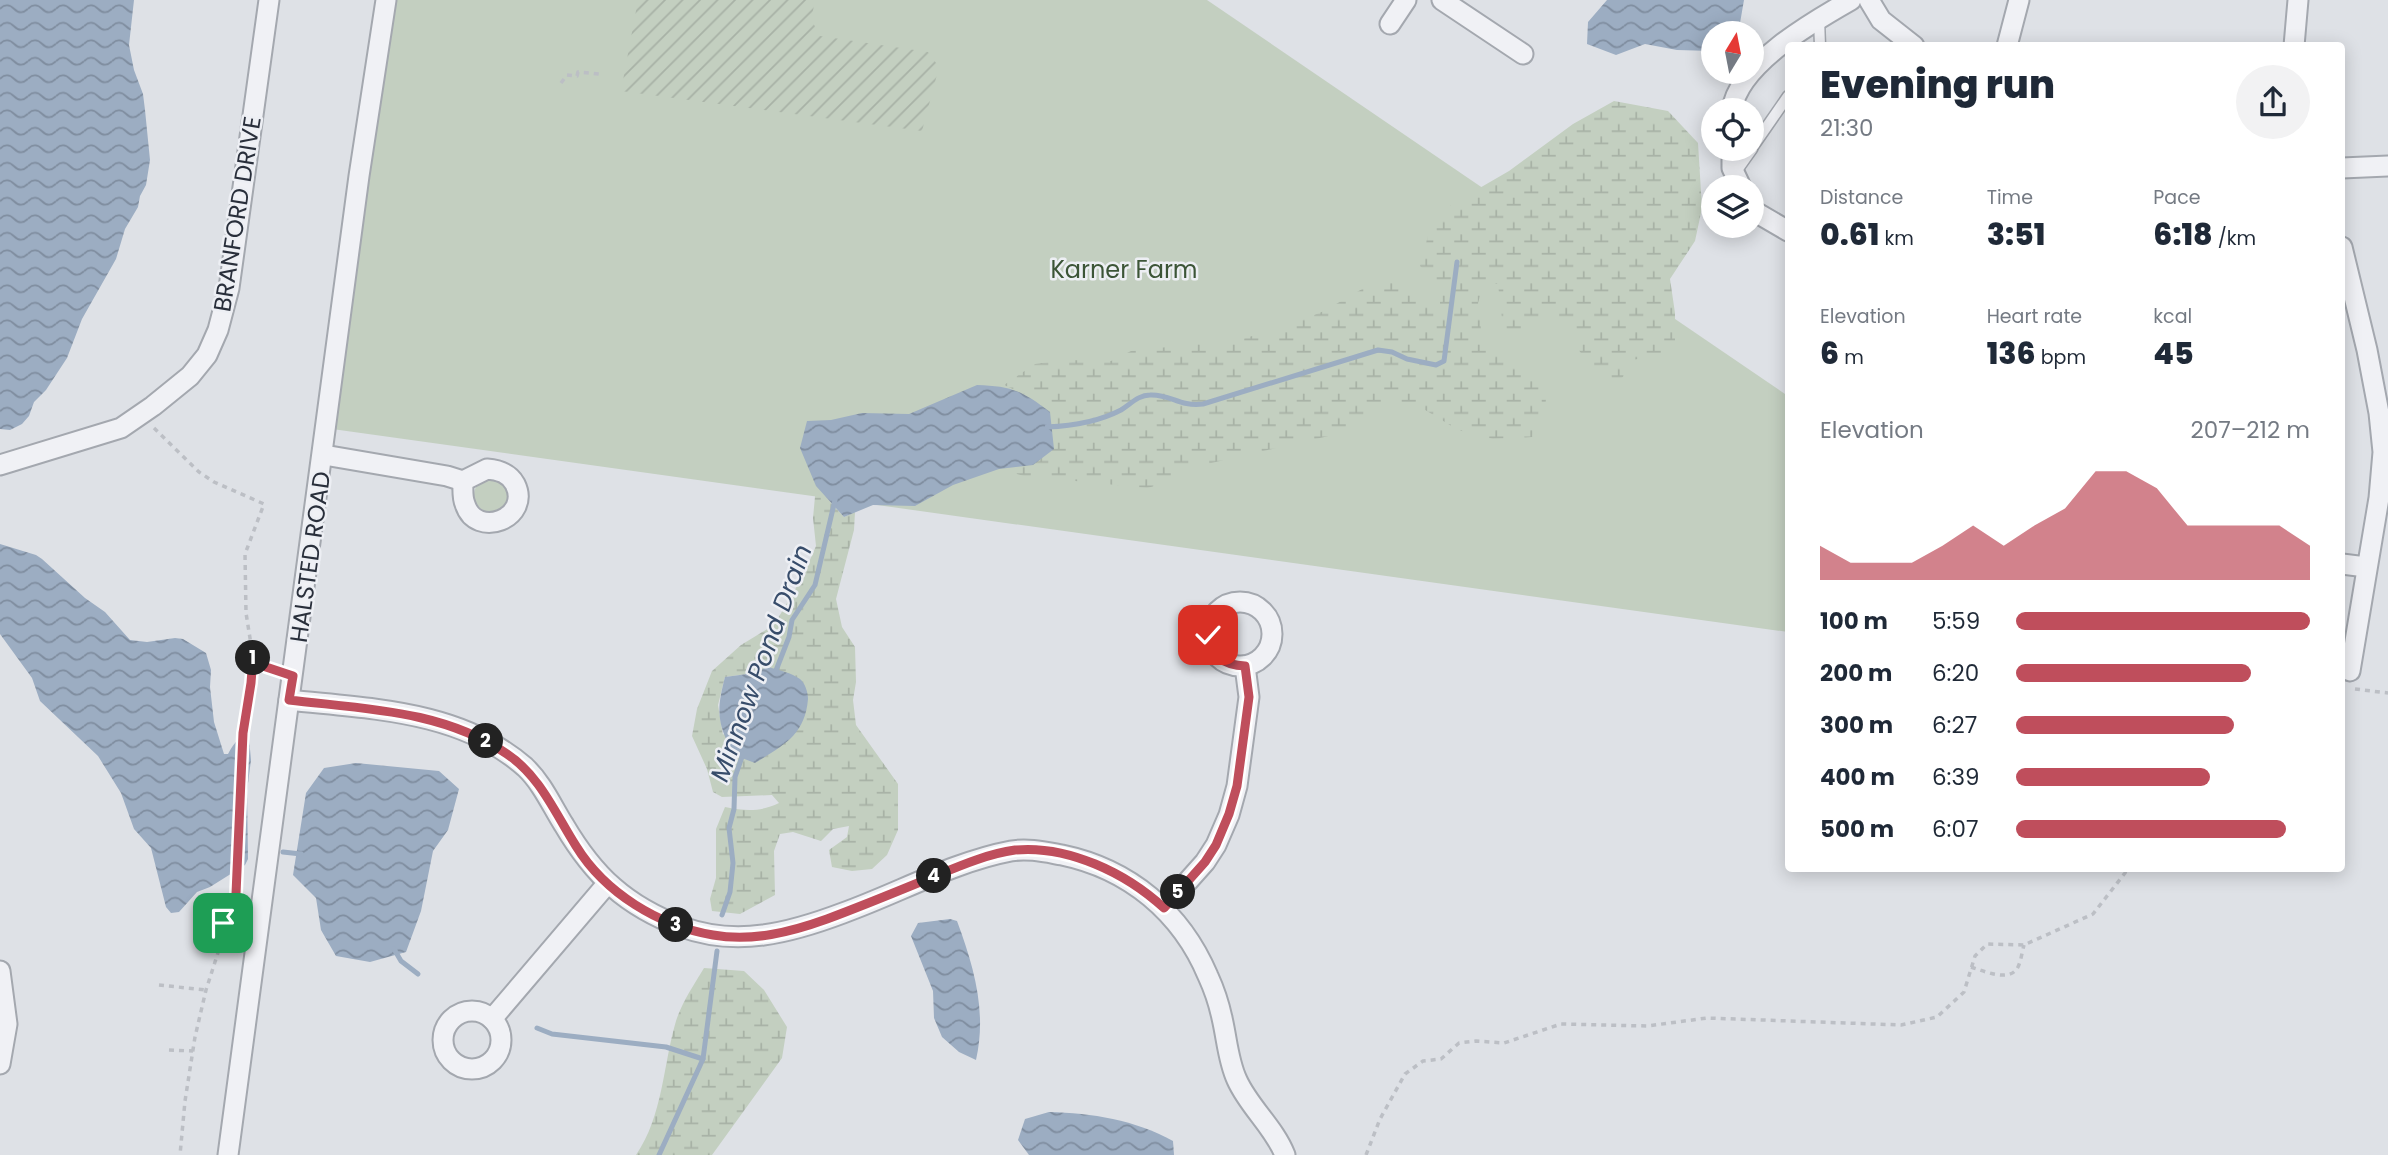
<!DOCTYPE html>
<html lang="en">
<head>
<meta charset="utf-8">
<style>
	body { margin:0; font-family:Poppins,sans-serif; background:#f2f2f3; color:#1f2937; height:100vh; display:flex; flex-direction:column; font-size:26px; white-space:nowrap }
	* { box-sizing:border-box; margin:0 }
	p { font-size:23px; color:#747a83 }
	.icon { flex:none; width:38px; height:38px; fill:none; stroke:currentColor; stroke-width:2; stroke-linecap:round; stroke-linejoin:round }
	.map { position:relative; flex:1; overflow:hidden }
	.drawer { position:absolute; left:1785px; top:42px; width:560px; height:830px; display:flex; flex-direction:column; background:#fff; border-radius:7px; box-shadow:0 4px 18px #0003 }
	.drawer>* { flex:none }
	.needle { width:46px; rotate:10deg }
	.tools { position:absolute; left:1701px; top:21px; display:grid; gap:14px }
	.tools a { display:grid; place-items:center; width:63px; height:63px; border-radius:50%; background:#fff; box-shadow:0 4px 18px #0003; font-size:35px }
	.pin { position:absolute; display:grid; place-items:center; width:60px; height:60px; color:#fff; margin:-30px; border-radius:14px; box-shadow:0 4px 10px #0006 }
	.km { position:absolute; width:35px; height:35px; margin:-18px; border-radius:50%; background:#222; color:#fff; font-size:19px; line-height:35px; text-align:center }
	.round { display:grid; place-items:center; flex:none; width:74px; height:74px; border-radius:37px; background:#f2f2f3 }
	.overview { display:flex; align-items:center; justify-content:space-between; height:119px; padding:0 35px }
	h1 { font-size:38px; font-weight:800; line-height:52px }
	.metrics { display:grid; grid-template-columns:repeat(3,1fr); gap:10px; height:119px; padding:7px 35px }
	.metrics div { display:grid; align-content:center }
	.metrics b { font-size:30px; font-weight:800 }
	.metrics small { font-size:19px; font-weight:400 }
	.metrics p { font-size:19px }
	.chart { height:196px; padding:14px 35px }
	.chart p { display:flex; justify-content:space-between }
	.chart svg { width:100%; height:126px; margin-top:7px; fill:#bf4e5c; opacity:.7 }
	ul { padding:0 35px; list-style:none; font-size:23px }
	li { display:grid; grid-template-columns:112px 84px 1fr; align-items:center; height:52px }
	li i { height:18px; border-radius:9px; background:#bf4e5c }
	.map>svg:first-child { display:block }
	.green { fill:#c3cfc0 }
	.wetland { fill:url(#wetland-marsh); fill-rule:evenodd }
	.garden { fill:url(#garden-furrows) }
	.water { fill:url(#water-waves) }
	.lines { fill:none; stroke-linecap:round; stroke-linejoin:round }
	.stream { stroke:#9cadc2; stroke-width:5 }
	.service-casing { stroke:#a4a8af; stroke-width:13 }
	.minor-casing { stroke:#a4a8af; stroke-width:23 }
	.path { stroke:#bcbfc5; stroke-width:3.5; stroke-dasharray:5 5; stroke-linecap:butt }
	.service { stroke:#f0f1f5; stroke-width:10 }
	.minor { stroke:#f0f1f5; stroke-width:19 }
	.route-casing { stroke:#fff; stroke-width:14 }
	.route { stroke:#bf4e5c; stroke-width:9 }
	.labels { text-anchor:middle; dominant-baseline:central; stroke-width:5; stroke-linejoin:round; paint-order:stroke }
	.street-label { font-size:24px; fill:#292f3b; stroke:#edeff4 }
	.park-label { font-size:24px; fill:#3c5537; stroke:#edeff4 }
	.water-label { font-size:26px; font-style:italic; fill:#374c6a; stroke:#edeff4 }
</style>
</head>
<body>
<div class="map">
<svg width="2388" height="1155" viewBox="0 0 2388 1155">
	<defs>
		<pattern id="wetland-marsh" width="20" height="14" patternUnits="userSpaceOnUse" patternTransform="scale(1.75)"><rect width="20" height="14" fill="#c3cfc0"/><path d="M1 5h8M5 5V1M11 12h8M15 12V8" fill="none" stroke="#a8b2a6"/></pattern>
		<pattern id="garden-furrows" width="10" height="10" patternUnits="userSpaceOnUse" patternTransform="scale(1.75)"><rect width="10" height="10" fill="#c3cfc0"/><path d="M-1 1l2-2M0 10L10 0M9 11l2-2" fill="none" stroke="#a8b2a6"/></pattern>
		<pattern id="water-waves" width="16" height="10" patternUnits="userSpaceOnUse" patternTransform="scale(1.75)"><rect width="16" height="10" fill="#9cadc2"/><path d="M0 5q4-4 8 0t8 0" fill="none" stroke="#7f8d9f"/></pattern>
	</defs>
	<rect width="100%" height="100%" fill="#dee1e6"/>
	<g class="green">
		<polygon points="385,0 1207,0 1788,396 1788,632 325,428"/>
		<circle cx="491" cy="495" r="17"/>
	</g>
	<g class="wetland">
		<polygon points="1614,101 1668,111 1698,143 1702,208 1695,241 1670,279 1675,313 1675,352 1627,361 1623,377 1611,384 1593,370 1578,349 1572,328 1550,309 1542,308 1536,325 1527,334 1503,328 1498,284 1484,282 1478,303 1483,347 1530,369 1547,383 1545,412 1532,437 1493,439 1458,430 1417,405 1390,405 1346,432 1194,467 1170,482 1147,488 1024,476 999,469 1033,465 1031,397 1004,385 1035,364 1064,360 1111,361 1131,351 1242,339 1287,326 1324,311 1369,285 1389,279 1440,306 1440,286 1420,266 1429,232 1452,204 1509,171 1573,124"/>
		<path d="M 816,486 L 844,517 L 855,512 L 854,530 L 836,599 L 842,627 L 855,647 L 856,682 L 853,700 L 856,725 L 898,784 L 898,830 L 887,855 L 872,869 L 852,871 L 832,867 L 829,850 L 847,837 L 849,826 L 833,829 L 821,841 L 793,832 L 780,834 L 774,851 L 775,895 L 740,914 L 712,911 L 710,899 L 716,878 L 716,829 L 725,807 C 745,811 761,812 779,803 L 772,795 L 722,797 L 713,792 L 707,769 L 692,736 L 697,709 L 712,671 L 741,645 L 774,625 L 803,576 L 816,546 L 813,518 ZM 769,667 L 723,735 L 718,705 L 725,677 L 747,674 Z"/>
		<path d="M 704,968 L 744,971 L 764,990 L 787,1027 L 782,1058 L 712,1155 L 636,1155 C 663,1116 663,1065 676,1021 C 682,1002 694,985 704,968 Z"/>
	</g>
	<polygon class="garden" points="638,0 809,0 814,6 811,19 820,36 928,52 939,67 922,131 621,91"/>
	<g class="water">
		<polygon points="0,0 134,0 129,45 134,70 143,94 145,110 150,160 146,185 140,196 138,207 125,229 116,259 82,319 67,358 46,390 34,402 29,416 22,424 10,430 0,429"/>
		<polygon points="1607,0 1744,0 1740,23 1730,33 1713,33 1712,51 1677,50 1645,44 1616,55 1587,44 1588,22"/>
		<path d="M 977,385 C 1011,386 1023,391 1050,412 L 1054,449 L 1033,465 L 999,469 L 953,485 L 915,506 L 873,505 L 844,517 L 816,486 L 800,448 L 807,421 L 831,420 L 862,413 L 909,414 Z"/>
		<path d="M 0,544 L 36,555 L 42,559 L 85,598 L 105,612 L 130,640 L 147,642 L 175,638 L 183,639 L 206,653 L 211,670 L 210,687 L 214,722 L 224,754 L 228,754 C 233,745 238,736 249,738 L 251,760 L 247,791 L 248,859 L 245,865 L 210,887 L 197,892 L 179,912 L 171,913 L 166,907 L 151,848 L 134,829 L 121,793 L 98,756 L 40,701 L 32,678 L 0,634 Z"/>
		<path d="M 769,667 C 778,670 792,673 800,679 C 805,683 808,692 808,699 C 805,735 784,745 755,763 L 734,755 C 717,724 716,711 725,677 L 747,674 Z"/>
		<polygon points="356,763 439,771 459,789 448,830 433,851 421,911 406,952 370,962 336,956 321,930 316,898 293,875 306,793 324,768"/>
		<path d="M 950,919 L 957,921 C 974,967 987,1012 976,1060 L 959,1052 L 942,1037 L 934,1018 L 933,991 L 911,936 L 918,923 Z"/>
		<path d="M 1049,1112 C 1092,1113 1135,1120 1173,1141 L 1174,1155 L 1029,1155 L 1018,1140 L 1025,1119 Z"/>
	</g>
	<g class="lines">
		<g class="stream">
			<path d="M 1047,427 C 1073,426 1098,422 1121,410 C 1131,404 1138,395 1150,395 C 1171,394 1179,407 1203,404 L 1378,350 L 1392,352 L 1407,359 L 1436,365 L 1444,361 L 1457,262"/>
			<polyline points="775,673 789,637 792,620 815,585 835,500"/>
			<polyline points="283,852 301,854"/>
			<polyline points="722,915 730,892 733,863 729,828 734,809 735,777 743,754"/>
			<polyline points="394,949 401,961 418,974"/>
			<polyline points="537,1028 552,1034 666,1047 703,1059"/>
			<polyline points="659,1155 703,1059 717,951"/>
		</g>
		<defs>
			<g id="service">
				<polyline points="1819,19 1820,46"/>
				<polyline points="1752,148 1788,96"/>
				<polyline points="1735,173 1752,149"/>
			</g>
			<g id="minor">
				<polyline points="1442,0 1523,54"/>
				<polyline points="1869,0 1881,20 1914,46"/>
				<polyline points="1390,24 1406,0"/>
				<polyline points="2007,46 2019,0"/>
				<polyline points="2294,46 2298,0"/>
				<path d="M 1732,110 C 1738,64 1814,21 1851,0"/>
				<polyline points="1732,149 1732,168 1741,187"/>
				<polyline points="2342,168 2388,166"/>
				<polyline points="1752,210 1788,231"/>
				<polyline points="2342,247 2367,350 2379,413 2383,452 2379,498 2350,671"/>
				<polyline points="324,455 447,476 463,481"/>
				<polyline points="0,465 121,428 153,406 190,376 207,355 218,330 229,288 269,0"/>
				<path d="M 487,469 C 499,470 509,473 515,484 C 532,518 476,540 465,504 C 462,497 463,489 463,481 Z"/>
				<polyline points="2342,564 2366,567"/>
				<circle cx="1240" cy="634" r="32"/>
				<path d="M 289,700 C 370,709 460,710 525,767 C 542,783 552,806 564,825 C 594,876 626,906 682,927 C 737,947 790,933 843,913 C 899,893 953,862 1011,851 C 1028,848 1045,852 1062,855 C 1129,869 1181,912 1208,976 C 1214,989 1219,1004 1222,1018 C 1227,1039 1228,1061 1237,1080 C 1249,1107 1274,1127 1285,1155"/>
				<polyline points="1164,908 1205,862 1216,845 1229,815 1237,786 1249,697 1245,666"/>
				<polyline points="0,971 7,1024 0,1064"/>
				<circle cx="472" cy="1040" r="29"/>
				<polyline points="492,1019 607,884"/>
				<polyline points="228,1155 359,176 386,0"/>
			</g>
		</defs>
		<use href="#service" class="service-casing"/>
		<use href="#minor" class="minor-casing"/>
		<g class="path">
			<polyline points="561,83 567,75 577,76 578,72 599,74"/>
			<polyline points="154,428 199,472 214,482 264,504 245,554 246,613 253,657 251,683 243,733 236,894 225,914 223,937 206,990 195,1037 185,1101 180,1155"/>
			<polyline points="253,657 274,671"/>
			<polyline points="2355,689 2388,693"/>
			<path d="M 1971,967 C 1984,971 2010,983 2018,967 C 2021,961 2022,952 2024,945"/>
			<polyline points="159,985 206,990"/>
			<polyline points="169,1050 193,1051"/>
			<polyline points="1366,1155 1380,1119 1405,1074 1423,1061 1441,1059 1459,1043 1476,1041 1504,1043 1561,1024 1647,1026 1707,1018 1901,1025 1937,1017 1964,992 1975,956 1987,944 2024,945 2093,914 2125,873 2127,868"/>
		</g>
		<use href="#service" class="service"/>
		<use href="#minor" class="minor"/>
	</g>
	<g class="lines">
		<defs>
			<path id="route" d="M 223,923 L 236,894 L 243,733 L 251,683 L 253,657 L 266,667 L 293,676 L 289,700 C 364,709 443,710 507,754 C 540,776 555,813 576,846 C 605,893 659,926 713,935 C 752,942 791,932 827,919 C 862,906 896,892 930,878 C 957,867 986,854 1015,850 C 1068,845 1126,873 1164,908 L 1205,862 L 1216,845 L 1229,814 L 1237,786 L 1249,697 L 1245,666 C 1224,665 1212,657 1208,635"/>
		</defs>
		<use href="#route" class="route-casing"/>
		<use href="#route" class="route"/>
	</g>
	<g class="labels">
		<g class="street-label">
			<text transform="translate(237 214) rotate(-81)">BRANFORD DRIVE</text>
			<text transform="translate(310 557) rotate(-82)">HALSTED ROAD</text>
		</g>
		<g class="park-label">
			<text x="1124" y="269">Karner Farm</text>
		</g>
		<g class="water-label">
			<text transform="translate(761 663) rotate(-70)">Minnow Pond Drain</text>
		</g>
	</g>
</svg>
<div class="tools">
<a><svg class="needle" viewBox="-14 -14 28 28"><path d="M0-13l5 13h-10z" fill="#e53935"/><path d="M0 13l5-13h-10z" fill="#747a83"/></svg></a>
<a><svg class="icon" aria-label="locate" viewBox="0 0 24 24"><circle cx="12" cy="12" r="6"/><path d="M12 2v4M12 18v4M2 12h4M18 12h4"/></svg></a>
<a><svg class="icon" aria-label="layers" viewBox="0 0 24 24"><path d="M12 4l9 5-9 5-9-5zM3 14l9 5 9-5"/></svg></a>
</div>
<div class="pin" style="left:223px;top:923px;background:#1e9e55"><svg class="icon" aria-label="arrive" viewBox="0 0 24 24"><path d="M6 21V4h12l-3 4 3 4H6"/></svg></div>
<div class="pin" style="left:1208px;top:635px;background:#d93025"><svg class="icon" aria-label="check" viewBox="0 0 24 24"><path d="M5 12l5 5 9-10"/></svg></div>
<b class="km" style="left:253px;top:658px">1</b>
<b class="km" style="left:486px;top:741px">2</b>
<b class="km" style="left:676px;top:925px">3</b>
<b class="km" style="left:934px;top:876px">4</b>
<b class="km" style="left:1178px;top:892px">5</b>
<section class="drawer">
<div class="overview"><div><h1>Evening run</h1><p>21:30</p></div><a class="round"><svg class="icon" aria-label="share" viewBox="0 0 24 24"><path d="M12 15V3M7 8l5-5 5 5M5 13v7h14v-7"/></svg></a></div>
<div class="metrics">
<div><p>Distance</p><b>0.61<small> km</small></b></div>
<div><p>Time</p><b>3:51</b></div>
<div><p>Pace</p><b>6:18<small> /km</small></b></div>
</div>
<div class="metrics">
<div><p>Elevation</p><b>6<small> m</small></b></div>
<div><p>Heart rate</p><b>136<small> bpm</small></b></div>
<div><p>kcal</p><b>45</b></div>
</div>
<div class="chart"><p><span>Elevation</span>207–212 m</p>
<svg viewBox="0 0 160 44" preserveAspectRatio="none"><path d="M0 44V32L10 38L20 38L30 38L40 32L50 25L60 32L70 25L80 19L90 6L100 6L110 12L120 25L130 25L140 25L150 25L160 32V44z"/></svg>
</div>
<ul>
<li><b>100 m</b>5:59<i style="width:100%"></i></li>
<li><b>200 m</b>6:20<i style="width:80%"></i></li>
<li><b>300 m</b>6:27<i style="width:74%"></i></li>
<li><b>400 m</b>6:39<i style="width:66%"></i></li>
<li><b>500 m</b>6:07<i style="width:92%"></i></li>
</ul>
</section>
</div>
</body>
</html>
